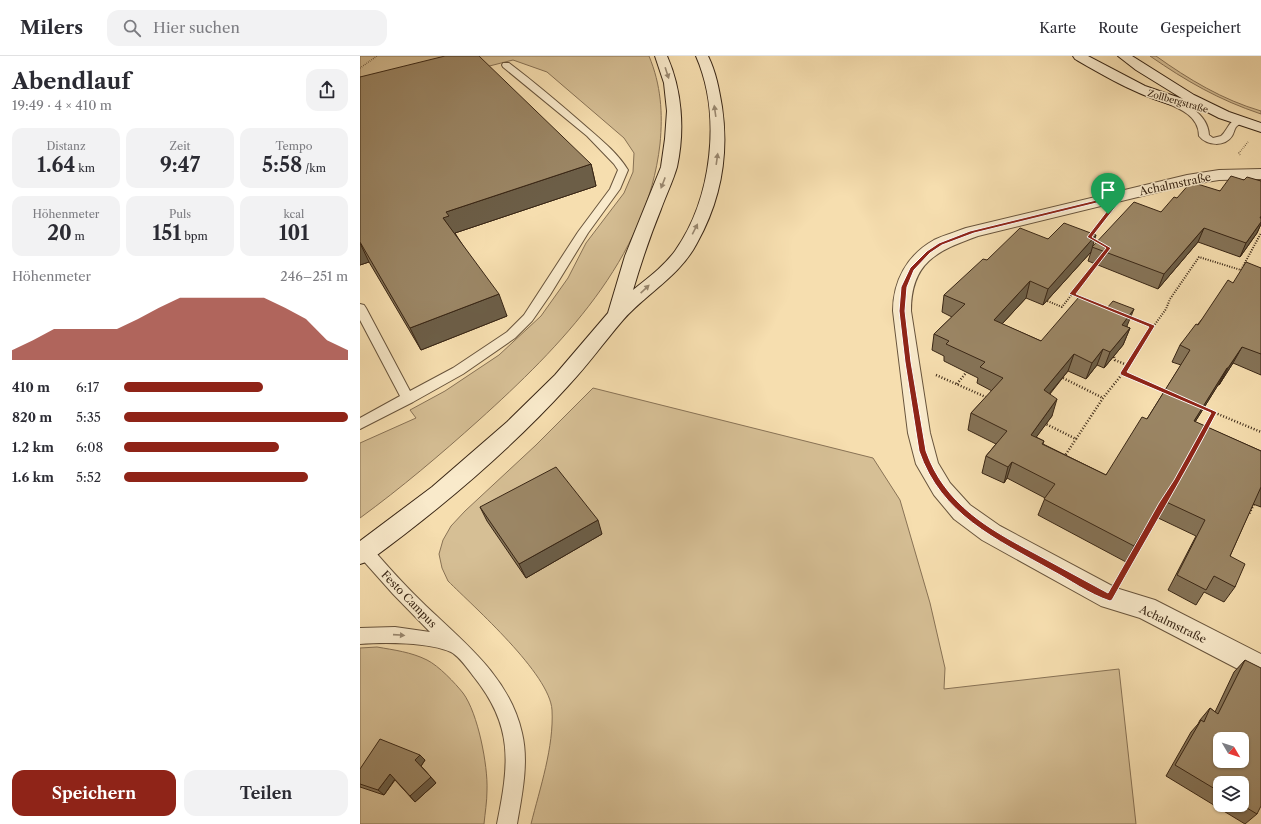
<!DOCTYPE html>
<html lang="de">
<head>
<meta charset="utf-8">
<style>
	body { margin:0; font-family:"Libre Caslon Text",serif; background:#f2f2f3; color:#2b2b33; height:100vh; display:flex; flex-direction:column; font-size:15px; white-space:nowrap }
	* { box-sizing:border-box; margin:0 }
	p { font-size:13px; color:#7c7c81 }
	.icon { flex:none; width:22px; height:22px; fill:none; stroke:currentColor; stroke-width:2; stroke-linecap:round; stroke-linejoin:round }
	.map { position:relative; flex:1; overflow:hidden }
	.panel { display:flex; flex-direction:column; background:#fff; width:360px }
	.panel>* { flex:none }
	.needle { width:26px; rotate:129deg }
	.controls { position:absolute; left:853px; top:676px; display:grid; gap:8px }
	.controls a { display:grid; place-items:center; width:36px; height:36px; border-radius:8px; background:#fff; box-shadow:0 1px 3px #0004; font-size:20px }
	.pin { position:absolute; display:grid; place-items:center; width:34px; height:34px; color:#fff; margin:-41px -17px; border-radius:50% 50% 50% 0; rotate:-45deg; box-shadow:0 0 4px #0007 }
	.pin .icon { rotate:45deg }
	.round { display:grid; place-items:center; flex:none; width:42px; height:42px; border-radius:12px; background:#f2f2f3 }
	.summary { display:flex; align-items:center; justify-content:space-between; height:68px; padding:0 12px }
	h1 { font-size:22px; font-weight:700; line-height:30px }
	.stats { display:grid; grid-template-columns:repeat(3,1fr); gap:6px; height:68px; padding:4px 12px }
	.stats div { display:grid; align-content:center; border-radius:10px; background:#f2f2f3; text-align:center }
	.stats b { font-size:20px; font-weight:700 }
	.stats small { font-size:11px; font-weight:400 }
	.stats p { font-size:11px }
	.chart { height:112px; padding:8px 12px }
	.chart p { display:flex; justify-content:space-between }
	.chart svg { width:100%; height:72px; margin-top:4px; fill:#8f2418; opacity:.7 }
	.button { display:flex; gap:8px; margin-top:auto; padding:8px 12px }
	.button a { flex:1; height:46px; border-radius:12px; background:#8f2418; color:#fff; font-size:16px; font-weight:700; line-height:46px; text-align:center }
	.button a+a { background:#f2f2f3; color:#2b2b33 }
	ul { padding:0 12px; list-style:none; font-size:13px }
	li { display:grid; grid-template-columns:64px 48px 1fr; align-items:center; height:30px }
	li i { height:10px; border-radius:5px; background:#8f2418 }
	header { display:flex; align-items:center; gap:24px; box-sizing:border-box; height:56px; padding:0 20px; background:#fff; border-bottom:1px solid #e1e1e2 }
	header strong { font-size:19px }
	nav { display:flex; gap:22px; margin-inline-start:auto; font-size:14px }
	.search { width:280px; height:36px; background:#f2f2f3; display:flex; align-items:center; gap:10px; box-sizing:border-box; padding:0 14px; border-radius:12px; color:#7c7c81; font-size:15px }
	main { display:flex; flex:1; min-height:0 }
	.map>svg:first-child { display:block }
	.green { fill:#d6bf95; stroke:#887255 }
	.lines { fill:none; stroke-linecap:round; stroke-linejoin:round }
	.lane-casing { stroke:#68543c; stroke-width:2 }
	.street-casing { stroke:#68543c; stroke-width:2 }
	.secondary-casing { stroke:#392615; stroke-width:2 }
	.path-far3 { stroke:#392615; stroke-width:1.5; stroke-dasharray:0.5 1.5; stroke-linecap:butt }
	.path-far2 { stroke:#392615; stroke-width:2; stroke-dasharray:1 1.5; stroke-linecap:butt }
	.path-far1 { stroke:#392615; stroke-width:2.5; stroke-dasharray:1 2; stroke-linecap:butt }
	.path { stroke:#392615; stroke-width:3; stroke-dasharray:1.5 2.5; stroke-linecap:butt }
	.lane { fill:#f9eacb; fill-rule:evenodd }
	.street { fill:#f9eacb; fill-rule:evenodd }
	.secondary { fill:#f9eacb; fill-rule:evenodd }
	.wall { fill:#857357; stroke:#392615; fill-rule:evenodd }
	.shaded-wall { fill:#6c5e47; stroke:#392615 }
	.building { fill:#9b8665; stroke:#392615; fill-rule:evenodd }
	.oneway { fill:#998870 }
	.route { fill:#8f2418; stroke:#fff; fill-rule:evenodd }
	.labels { text-anchor:middle; dominant-baseline:central; stroke-width:3; stroke-linejoin:round; paint-order:stroke }
	.far-street-label { font-size:9px; fill:#392615; stroke:#f9eacb }
	.street-label { font-size:11px; fill:#392615; stroke:#f9eacb }
</style>
</head>
<body>
<header>
<strong>Milers</strong>
<div class="search"><svg class="icon" aria-label="search" viewBox="0 0 24 24"><circle cx="10" cy="10" r="6"/><path d="M15 15l6 6"/></svg>Hier suchen</div>
<nav><a>Karte</a><a>Route</a><a>Gespeichert</a></nav>
</header>
<main>
<section class="panel">
<div class="summary"><div><h1>Abendlauf</h1><p>19:49 · 4 × 410 m</p></div><a class="round"><svg class="icon" aria-label="share" viewBox="0 0 24 24"><path d="M12 15V3M7 8l5-5 5 5M5 13v7h14v-7"/></svg></a></div>
<div class="stats">
<div><p>Distanz</p><b>1.64<small> km</small></b></div>
<div><p>Zeit</p><b>9:47</b></div>
<div><p>Tempo</p><b>5:58<small> /km</small></b></div>
</div>
<div class="stats">
<div><p>Höhenmeter</p><b>20<small> m</small></b></div>
<div><p>Puls</p><b>151<small> bpm</small></b></div>
<div><p>kcal</p><b>101</b></div>
</div>
<div class="chart"><p><span>Höhenmeter</span>246–251 m</p>
<svg viewBox="0 0 160 44" preserveAspectRatio="none"><path d="M0 44V38L10 32L20 25L30 25L40 25L50 25L60 19L70 12L80 6L90 6L100 6L110 6L120 6L130 12L140 19L150 32L160 38V44z"/></svg>
</div>
<ul>
<li><b>410 m</b>6:17<i style="width:62%"></i></li>
<li><b>820 m</b>5:35<i style="width:100%"></i></li>
<li><b>1.2 km</b>6:08<i style="width:69%"></i></li>
<li><b>1.6 km</b>5:52<i style="width:82%"></i></li>
</ul>
<div class="button"><a>Speichern</a><a>Teilen</a></div>
</section>
<div class="map">
<svg width="901" height="768" viewBox="0 0 901 768">
	<rect width="100%" height="100%" fill="#f6deaf"/>
	<filter id="stains"><feTurbulence type="fractalNoise" baseFrequency=".005" numOctaves="4"/><feColorMatrix values="0 0 0 0 .2 0 0 0 0 .09 0 0 0 0 .02 0 0 0 .5 -.17"/></filter>
	<radialGradient id="worn" r=".72"><stop offset=".6" stop-color="#630" stop-opacity="0"/><stop offset="1" stop-color="#630" stop-opacity=".3"/></radialGradient>
	<g class="green">
		<path d="M 0,0 L 289,0 C 301,29 303,57 300,88 C 287,203 200,291 119,364 C 80,399 41,432 0,462 L 0,387 L 56,362 L 50,354 L 85,335 L 139,299 L 181,260 L 208,222 L 226,187 L 264,137 L 273,116 L 274,97 L 264,82 L 187,16 L 153,4 L 0,43 Z"/>
		<path d="M 790,0 L 796,0 C 828,23 863,44 901,55 L 901,58 C 859,44 826,25 790,0 Z"/>
		<path d="M 233,332 L 513,402 L 540,444 L 570,547 L 585,612 L 584,633 L 759,613 L 776,768 L 171,768 C 180,732 194,691 192,654 C 190,618 114,551 88,525 L 82,512 L 79,498 L 83,484 L 91,470 L 105,455 L 176,389 Z"/>
		<path d="M 17,591 C 34,594 51,596 67,604 C 79,610 95,627 103,637 C 118,657 128,710 127,734 C 127,746 125,757 124,768 L 0,768 L 0,592 Z"/>
	</g>
	<g class="lines">
		<defs>
			<g id="lane">
				<path d="M 143,7 L 149,7 C 174,26 199,47 223,68 C 239,82 257,96 268,114 L 260,133 L 228,177 L 190,239 L 172,265 L 155,282 L 103,318 L 53,346 L 0,373 L 0,362 L 40,340 L 0,264 L 0,248 L 4,249 L 6,252 L 50,335 L 93,312 L 147,276 L 164,259 L 218,176 L 250,133 L 258,114 L 254,108 L 227,80 L 143,11 L 142,9 Z"/>
				<path d="M 804,40 C 823,45 848,57 849,79 L 853,82 L 861,80 C 868,74 868,65 879,62 L 884,65 C 881,67 878,69 876,71 C 874,74 874,77 872,80 C 865,91 847,90 839,80 C 839,59 818,52 801,45 L 800,43 L 801,41 Z"/>
				<path d="M 4,488 L 10,490 C 28,511 46,531 66,550 C 105,587 150,622 162,677 C 169,706 162,739 157,768 L 137,768 C 149,708 154,671 114,621 C 108,613 99,600 91,596 C 69,586 24,586 0,588 L 0,572 L 35,571 L 70,576 L 33,538 L 0,501 L 0,490 Z"/>
			</g>
			<path id="street" d="M 901,113 L 901,123 L 859,124 L 827,129 L 618,180 C 577,195 551,206 551,255 L 570,377 L 578,407 L 590,427 L 610,449 L 640,470 L 756,532 L 795,544 L 901,598 L 901,625 L 780,562 L 741,550 L 622,484 L 594,463 L 574,439 L 556,408 L 548,377 L 533,255 C 533,225 547,199 574,184 C 584,179 596,176 606,172 L 827,119 L 859,114 Z"/>
			<g id="secondary">
				<path d="M 295,0 L 307,0 C 322,34 325,74 317,111 C 313,125 306,139 301,153 C 290,180 281,207 273,234 C 288,222 304,210 315,195 C 352,143 362,59 336,0 L 348,0 C 356,16 359,33 362,51 C 369,99 361,144 337,187 C 320,220 287,237 263,264 C 244,286 228,309 208,330 C 148,396 80,453 9,505 L 0,508 L 0,485 L 72,431 L 147,366 L 195,319 L 248,257 L 265,200 L 301,111 L 305,83 L 307,55 L 304,27 Z"/>
				<path d="M 713,0 L 728,0 L 785,30 L 823,43 L 776,14 L 758,0 L 772,0 L 834,39 L 869,56 L 901,67 L 901,76 L 859,62 L 826,45 L 827,47 L 825,50 L 820,51 C 782,42 748,22 715,3 Z"/>
			</g>
		</defs>
		<use href="#lane" class="lane-casing"/>
		<use href="#street" class="street-casing"/>
		<use href="#secondary" class="secondary-casing"/>
		<g class="path-far3">
			<polyline points="0,12 17,0"/>
			<polyline points="880,99 879,97 888,86"/>
		</g>
		<g class="path-far2">
			<polyline points="731,179 742,166"/>
			<polyline points="881,214 901,177"/>
			<polyline points="712,238 721,242"/>
			<polyline points="685,244 702,251 737,206"/>
			<polyline points="768,261 792,270"/>
			<polyline points="773,299 806,253 810,243 839,201 884,215"/>
		</g>
		<g class="path-far1">
			<polyline points="753,298 755,304 767,309"/>
			<polyline points="763,317 807,336"/>
			<polyline points="576,319 628,342"/>
			<polyline points="703,322 743,342"/>
			<polyline points="597,328 609,313"/>
			<polyline points="841,351 901,376"/>
			<polyline points="684,367 716,383 743,342 763,317 774,298"/>
			<polyline points="845,374 854,356"/>
			<polyline points="704,401 716,383"/>
			<polyline points="887,457 889,458 894,448"/>
			<polyline points="768,507 796,457"/>
		</g>
		<polyline class="path" points="762,519 769,506"/>
		<use href="#lane" class="lane"/>
		<use href="#street" class="street"/>
		<use href="#secondary" class="secondary"/>
	</g>
	<g class="wall">
		<polygon points="0,21 231,108 236,130 95,177 147,260 61,294 9,206 0,209"/>
		<polygon points="884,124 901,125 901,168 897,177 880,201 838,186 798,233 728,205 731,196 683,249 666,242 642,268 681,285 767,270 767,271 770,272 763,289 744,312 737,309 726,323 708,315 690,338 692,360 676,381 684,385 683,388 746,419 787,363 821,309 812,306 820,289 873,227 901,212 901,319 873,307 859,329 858,329 835,366 901,395 901,451 893,448 870,500 875,531 864,546 844,536 836,549 808,534 836,480 794,460 766,506 678,459 685,442 647,422 644,427 622,417 626,400 636,388 608,374 611,357 632,335 617,327 618,322 584,305 584,300 572,294 574,278 592,261 582,256 584,239 627,204 688,183 733,190 801,156 817,142 860,135"/>
		<polygon points="120,451 242,478 166,522 127,465"/>
		<path d="M 885,604 L 897,758 L 885,768 L 806,720 L 831,676 L 838,668 L 840,664 L 850,652 L 855,656 L 874,616 ZM 860,727 L 882,749 L 860,749 Z"/>
		<polygon points="65,704 61,710 76,727 55,746 35,724 24,739 0,731 0,713"/>
	</g>
	<g class="shaded-wall">
		<polygon points="231,108 236,130 95,177 97,182 83,162 86,156"/>
		<polygon points="901,166 901,168 897,177 880,201 886,187"/>
		<polygon points="844,172 838,186 798,233 804,218"/>
		<polygon points="736,179 731,196 683,249 688,233"/>
		<polygon points="0,187 9,206 0,209"/>
		<polygon points="670,225 666,242 630,281 634,264"/>
		<polygon points="139,238 147,260 61,294 50,272"/>
		<polygon points="774,253 767,270 756,285 762,269"/>
		<polygon points="770,272 763,289 744,312 750,296"/>
		<polygon points="882,291 873,307 859,329 868,312"/>
		<polygon points="743,293 737,309 726,323 732,307"/>
		<polygon points="714,298 708,315 679,350 684,334"/>
		<polygon points="867,312 858,329 825,382 834,365"/>
		<polygon points="697,343 692,360 666,395 671,379"/>
		<polygon points="652,406 647,422 644,427 648,411"/>
		<polygon points="802,444 794,460 766,506 774,490"/>
		<polygon points="238,464 242,478 166,522 159,508"/>
		<polygon points="60,699 65,704 61,710 76,727 55,746 50,740 55,704"/>
		<polygon points="30,718 35,723 24,739 18,734"/>
	</g>
	<g class="building">
		<polygon points="85,0 119,0 231,108 86,156 89,160 83,162 139,238 50,272 0,186 0,21"/>
		<polygon points="871,120 884,124 887,121 901,125 901,160 900,162 901,162 901,166 886,187 844,172 804,218 732,191 774,146 801,156 814,141 817,142 831,126 860,135"/>
		<polygon points="704,167 736,179 688,233 670,225 634,264 681,285 719,241 747,252 753,245 774,253 762,269 770,272 750,296 743,293 732,307 714,298 684,334 697,343 671,379 684,385 682,388 746,419 782,361 787,363 830,294 820,289 836,268 838,269 868,224 873,227 886,206 901,212 901,298 882,291 868,312 867,312 834,365 901,395 901,431 870,500 885,508 875,531 854,520 846,534 817,519 845,464 802,444 774,490 684,443 695,428 652,406 648,411 626,400 647,375 611,357 643,322 620,311 625,306 586,288 589,285 574,278 605,248 584,239 623,203 627,204 660,172 688,183"/>
		<polygon points="196,411 238,464 159,508 120,451"/>
		<path d="M 885,604 L 901,612 L 901,750 L 897,758 L 882,749 L 882,727 L 860,727 L 860,736 L 815,709 L 841,664 L 844,666 L 850,652 L 858,658 ZM 860,683 L 882,683 L 882,705 L 860,705 Z"/>
		<polygon points="20,683 60,699 55,704 71,721 50,740 30,718 18,734 0,728 0,713"/>
	</g>
	<defs><path id="oneway-solid" d="M-6-.8H1V-3.2L6.5 0L1 3.2V.8H-6Z"/></defs>
	<g class="oneway">
		<use href="#oneway-solid" transform="translate(307 17) rotate(72)"/>
		<use href="#oneway-solid" transform="translate(355 55) rotate(-98)"/>
		<use href="#oneway-solid" transform="translate(357 103) rotate(-82)"/>
		<use href="#oneway-solid" transform="translate(303 127) rotate(111)"/>
		<use href="#oneway-solid" transform="translate(335 173) rotate(-63)"/>
		<use href="#oneway-solid" transform="translate(285 233) rotate(-43)"/>
		<use href="#oneway-solid" transform="translate(39 579) rotate(4)"/>
	</g>
	<path class="route" d="M 761,138 L 764,140 L 732,181 L 751,192 L 716,238 L 794,269 L 795,270 L 767,316 L 857,356 C 824,420 787,481 752,544 L 750,545 C 729,538 710,524 691,514 C 636,483 581,459 559,395 L 545,306 L 539,255 L 541,231 L 550,212 L 567,195 L 579,187 L 610,175 ZM 757,142 L 727,181 L 746,192 L 709,238 L 789,271 L 760,317 L 761,319 L 851,357 L 814,424 L 799,447 L 748,537 C 724,524 700,511 676,498 C 629,473 585,449 566,395 L 551,306 L 545,255 L 547,231 L 554,214 L 570,197 L 582,189 L 614,177 Z"/>
	<g class="labels">
		<g class="far-street-label">
			<text transform="translate(818 45) rotate(16)">Zollbergstraße</text>
		</g>
		<g class="street-label">
			<text transform="translate(815 128) rotate(-12)">Achalmstraße</text>
			<text transform="translate(49 543) rotate(46)">Festo Campus</text>
			<text transform="translate(813 568) rotate(26)">Achalmstraße</text>
		</g>
	</g>
	<rect width="100%" height="100%" filter="url(#stains)"/>
	<rect width="100%" height="100%" fill="url(#worn)"/>
</svg>
<div class="controls">
<a><svg class="needle" viewBox="-14 -14 28 28"><path d="M0-13l5 13h-10z" fill="#e53935"/><path d="M0 13l5-13h-10z" fill="#7c7c81"/></svg></a>
<a><svg class="icon" aria-label="layers" viewBox="0 0 24 24"><path d="M12 4l9 5-9 5-9-5zM3 14l9 5 9-5"/></svg></a>
</div>
<div class="pin" style="left:748px;top:158px;background:#1e9e55"><svg class="icon" aria-label="arrive" viewBox="0 0 24 24"><path d="M6 21V4h12l-3 4 3 4H6"/></svg></div>
</div>
</main>
</body>
</html>
